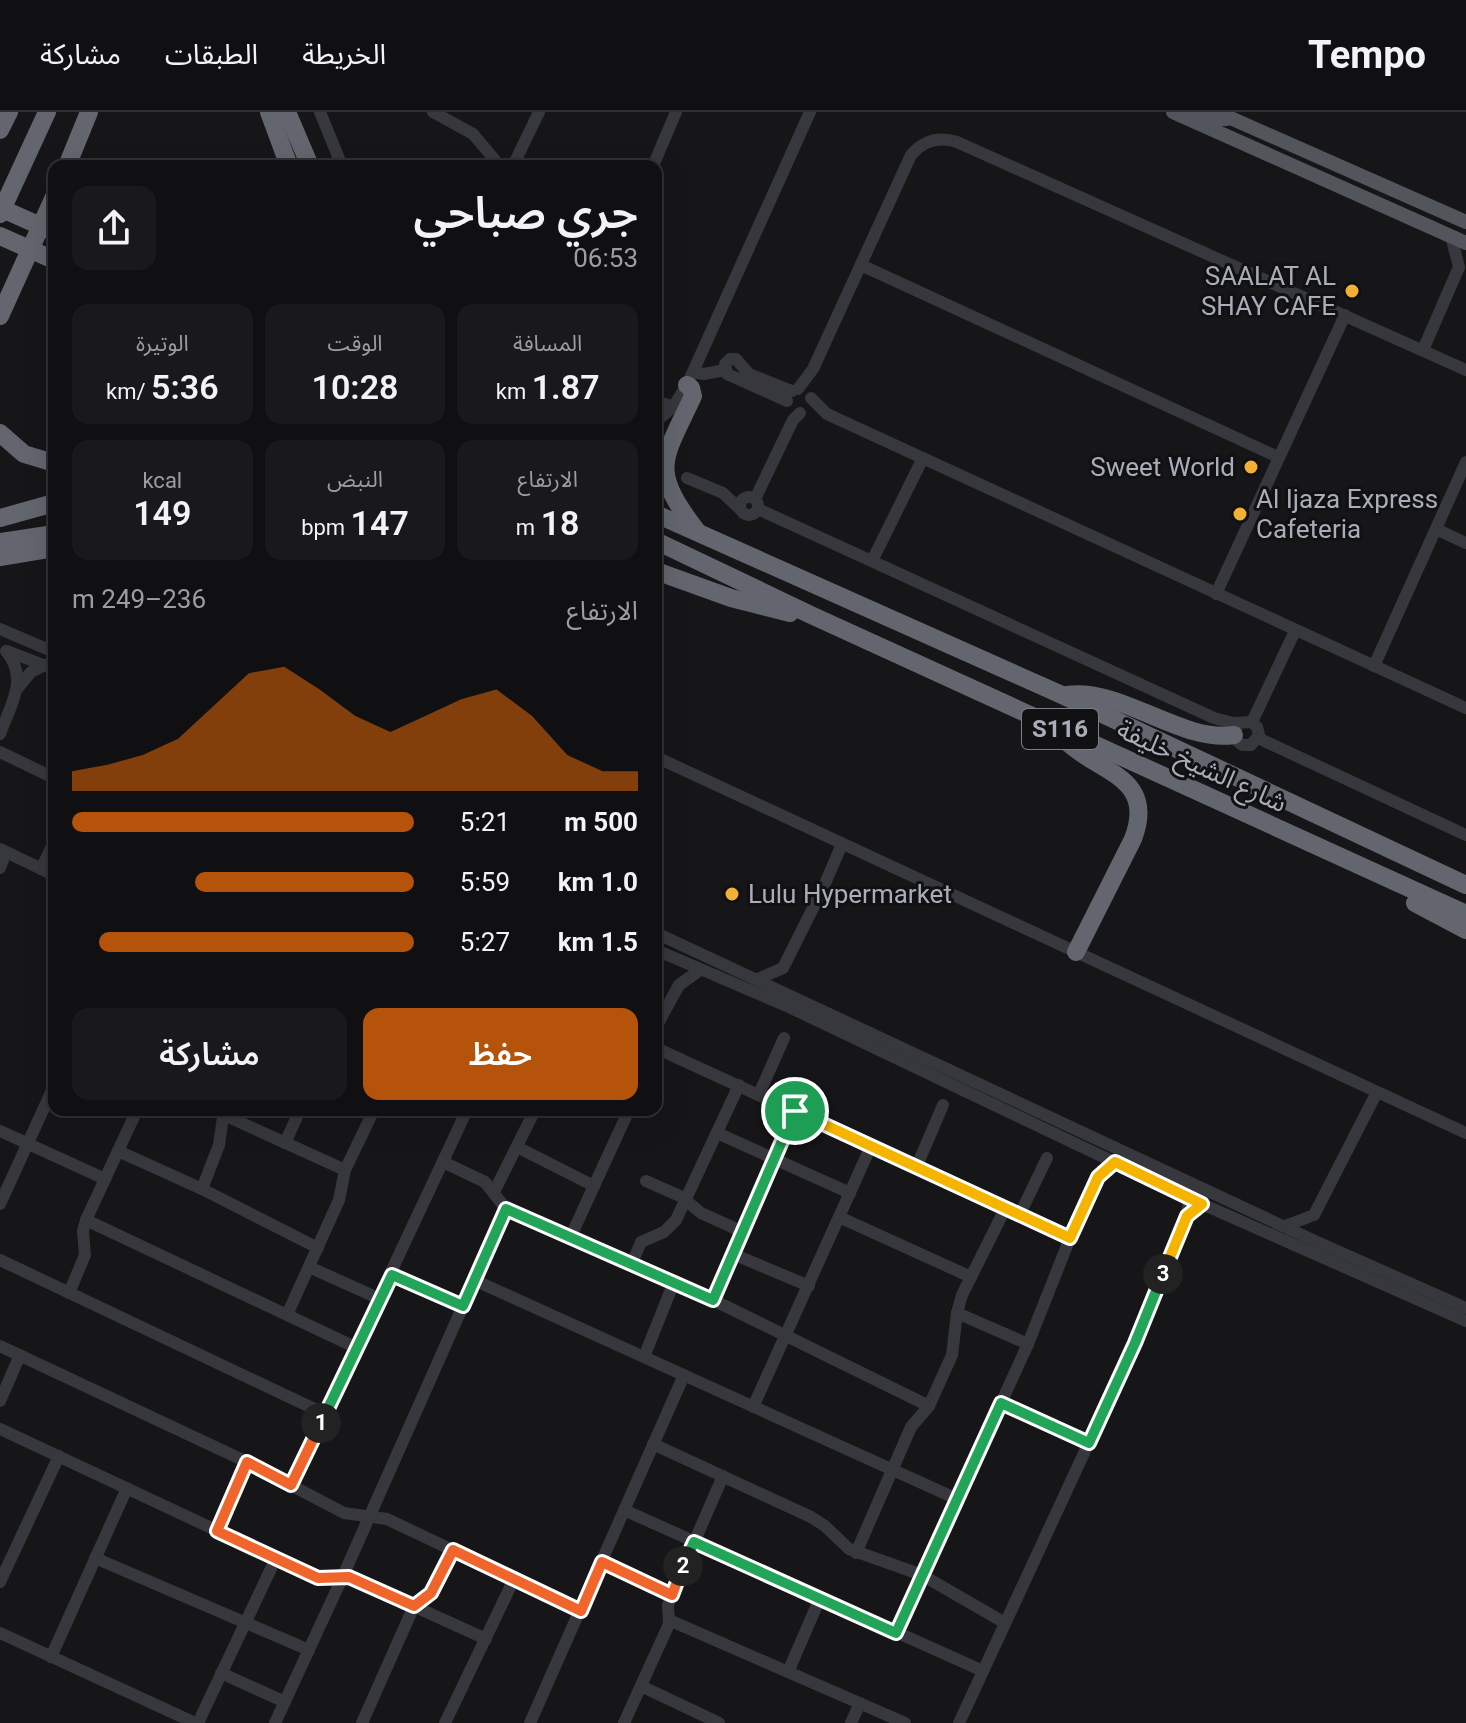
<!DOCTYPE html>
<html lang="ar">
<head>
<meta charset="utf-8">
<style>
	body { margin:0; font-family:Roboto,"Noto Sans Arabic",sans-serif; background:#19191b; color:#f1f3f6; direction:rtl; height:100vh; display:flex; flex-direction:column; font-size:30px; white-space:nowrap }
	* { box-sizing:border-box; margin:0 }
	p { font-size:26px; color:#9c9d9f }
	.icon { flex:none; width:44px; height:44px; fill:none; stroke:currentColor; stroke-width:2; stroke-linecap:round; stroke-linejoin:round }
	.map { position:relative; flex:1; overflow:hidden; direction:ltr }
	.panel { position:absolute; left:48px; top:48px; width:614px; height:956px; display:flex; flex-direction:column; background:#101012; border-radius:16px; box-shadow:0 8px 32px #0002,0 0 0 2px #303032; direction:rtl }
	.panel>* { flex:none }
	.pin { position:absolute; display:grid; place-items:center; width:68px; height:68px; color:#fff; margin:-34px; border:4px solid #fff; border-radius:50%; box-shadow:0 2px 8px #0007 }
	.km { position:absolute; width:40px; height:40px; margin:-20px; border-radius:50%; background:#222; color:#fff; font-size:22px; line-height:40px; text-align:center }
	.round { display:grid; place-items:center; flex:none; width:84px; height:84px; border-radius:16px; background:#19191b }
	.headline { display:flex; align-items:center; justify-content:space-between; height:136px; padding:0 24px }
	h1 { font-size:44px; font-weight:600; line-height:60px }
	.stats { display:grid; grid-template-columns:repeat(3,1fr); gap:12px; height:136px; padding:8px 24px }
	.stats div { display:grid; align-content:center; border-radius:16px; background:#19191b; text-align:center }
	.stats b { font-size:34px; font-weight:600 }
	.stats small { font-size:22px; font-weight:400 }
	.stats p { font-size:22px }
	.chart { height:224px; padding:16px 24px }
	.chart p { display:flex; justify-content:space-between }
	.chart svg { width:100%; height:144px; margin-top:8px; fill:#b45309; opacity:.7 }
	.cta { display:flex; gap:16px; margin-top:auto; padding:16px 24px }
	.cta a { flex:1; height:92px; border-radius:16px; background:#b45309; color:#fff; font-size:32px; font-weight:600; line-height:92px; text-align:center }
	.cta a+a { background:#19191b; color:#f1f3f6 }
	ul { padding:0 24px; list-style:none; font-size:26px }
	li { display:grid; grid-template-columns:128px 96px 1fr; align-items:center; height:60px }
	li i { height:20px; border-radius:10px; background:#b45309 }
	header { display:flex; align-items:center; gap:48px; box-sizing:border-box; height:112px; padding:0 40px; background:#101012; border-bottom:2px solid #303032 }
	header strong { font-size:38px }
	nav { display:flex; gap:44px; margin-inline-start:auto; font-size:28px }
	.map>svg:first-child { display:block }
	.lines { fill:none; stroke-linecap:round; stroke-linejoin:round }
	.minor { stroke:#37383d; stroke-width:12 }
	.major { stroke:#53555c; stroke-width:14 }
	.highway { stroke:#63666e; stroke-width:18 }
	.highway-bridge { stroke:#63666e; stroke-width:18 }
	.split-1-casing { stroke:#fff; stroke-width:16 }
	.split-2-casing { stroke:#fff; stroke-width:16 }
	.split-3-casing { stroke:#fff; stroke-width:16 }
	.split-4-casing { stroke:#fff; stroke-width:16 }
	.split-1 { stroke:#22a559; stroke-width:10 }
	.split-2 { stroke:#f0652b; stroke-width:10 }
	.split-3 { stroke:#22a559; stroke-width:10 }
	.split-4 { stroke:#f5b400; stroke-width:10 }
	.poi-dot { fill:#f2b134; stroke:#111113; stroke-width:3 }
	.labels { text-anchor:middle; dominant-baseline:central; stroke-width:6; stroke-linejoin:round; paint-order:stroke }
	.shield { fill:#111113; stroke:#7b7e86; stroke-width:2 }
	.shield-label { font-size:24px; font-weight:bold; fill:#a8adb8 }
	.poi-label { font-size:26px; fill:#a8adb8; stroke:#111113; text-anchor:end }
	.street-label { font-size:26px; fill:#a8adb8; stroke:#111113 }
</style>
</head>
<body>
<header>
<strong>Tempo</strong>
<nav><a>الخريطة</a><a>الطبقات</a><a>مشاركة</a></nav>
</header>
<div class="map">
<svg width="1466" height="1611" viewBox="0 0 1466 1611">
	<rect width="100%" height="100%" fill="#161618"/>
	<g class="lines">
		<g class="minor">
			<polyline points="320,0 342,54"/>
			<polyline points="433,0 473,22 500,54"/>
			<polyline points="513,54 539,0"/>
			<polyline points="653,54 676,0"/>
			<polyline points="863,154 1278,345"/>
			<polyline points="1423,238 1459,155 1451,124"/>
			<polyline points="693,260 704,262 725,258"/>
			<path d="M 798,277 L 813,257 L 911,43 C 923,29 938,24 957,30 L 1466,258"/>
			<polyline points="811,286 827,302 1466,596"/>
			<polyline points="656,289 673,295"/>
			<polyline points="787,289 727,262 725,252 730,247 736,247 749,262 792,279"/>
			<polyline points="656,309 673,295 687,273 810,0"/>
			<polyline points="687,366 723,381 741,398"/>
			<circle cx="749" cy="394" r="9"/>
			<polyline points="755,387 793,308 800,301"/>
			<polyline points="758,397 1214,606 1233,611 1252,610 1257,615 1259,623 1251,633 1242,633 1235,627 1234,620 1239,611"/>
			<polyline points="1436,417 1466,431"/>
			<polyline points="872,449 923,346"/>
			<polyline points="1216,482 1345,203"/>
			<polyline points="0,517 54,540"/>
			<polyline points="7,539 54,557"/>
			<polyline points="1374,554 1466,350"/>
			<polyline points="17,577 31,560 45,553"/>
			<polyline points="1252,610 1295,519"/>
			<path d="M 0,622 C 11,592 29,566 6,539"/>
			<polyline points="1258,626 1466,723"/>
			<polyline points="0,640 54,666"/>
			<polyline points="656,645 1466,1021"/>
			<polyline points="0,737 54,763"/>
			<polyline points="0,756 6,740"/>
			<polyline points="41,757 54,730"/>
			<polyline points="656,821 1317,1130 1466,1196"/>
			<polyline points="656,838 789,895 1202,1092 1466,1209"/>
			<polyline points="758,867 783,856 824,774 842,732"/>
			<polyline points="656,915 679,873 700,858"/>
			<polyline points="656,936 1070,1126"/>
			<polyline points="759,982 784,926"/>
			<polyline points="222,1002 345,1058"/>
			<polyline points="0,1019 105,1067"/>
			<polyline points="717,1021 850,1081"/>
			<polyline points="285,1031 300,998"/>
			<polyline points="517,1035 594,1074"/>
			<polyline points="118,1039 202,1077 318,1136"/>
			<polyline points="443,1050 485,1070 506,1097 713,1188 929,1294"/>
			<polyline points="916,1056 943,993"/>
			<polyline points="646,1069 682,1085 701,1101 743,1120"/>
			<polyline points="202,1077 219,1033 224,998"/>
			<polyline points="494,1080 535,998"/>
			<polyline points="0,1092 54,974"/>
			<polyline points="1019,1104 1047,1046"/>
			<polyline points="839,1105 971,1165"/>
			<polyline points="86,1108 357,1236"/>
			<polyline points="1285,1114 1314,1103 1377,980"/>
			<polyline points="571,1124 629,998"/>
			<polyline points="733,1142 809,1174"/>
			<polyline points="0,1148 325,1302"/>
			<polyline points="632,1151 641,1130 664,1120 676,1108 739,973"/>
			<polyline points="309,1155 380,1187"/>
			<polyline points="392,1163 463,1194"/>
			<polyline points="474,1168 957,1387"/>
			<polyline points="69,1181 85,1143 83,1119 86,1108 137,998"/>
			<polyline points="713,1188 795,999"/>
			<polyline points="957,1201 1028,1232"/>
			<polyline points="287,1203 339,1088 345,1058 374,998"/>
			<polyline points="0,1234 247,1350 344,1401 387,1407 581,1499"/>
			<polyline points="644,1245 674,1170"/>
			<polyline points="0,1289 20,1243"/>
			<polyline points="1001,1291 1089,1331"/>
			<polyline points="753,1295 871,1034"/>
			<path d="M 0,1317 L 314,1464 C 328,1469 340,1462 354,1467 L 486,1527"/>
			<polyline points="653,1332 811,1405 825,1414 849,1437 922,1463 1005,1511"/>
			<polyline points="291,1373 467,998"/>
			<polyline points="624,1398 983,1559"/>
			<polyline points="217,1419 247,1350"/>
			<polyline points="856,1441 911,1315 929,1294 952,1243 957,1201 962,1183 1005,1097"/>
			<polyline points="95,1446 309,1538"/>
			<polyline points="602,1450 672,1483"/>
			<polyline points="0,1470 59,1344"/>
			<polyline points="669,1508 905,1611"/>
			<polyline points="0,1521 195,1611"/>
			<polyline points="896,1521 1028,1232 1070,1126 1098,1065 1115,1050"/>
			<polyline points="51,1545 127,1376"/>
			<polyline points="788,1560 820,1486"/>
			<polyline points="221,1561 285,1590"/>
			<polyline points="641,1574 719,1611"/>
			<polyline points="198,1611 276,1446"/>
			<polyline points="275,1611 343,1464 506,1097"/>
			<polyline points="362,1611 414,1494 431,1481 453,1438"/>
			<polyline points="445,1611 514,1467"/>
			<polyline points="530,1611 684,1263"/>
			<polyline points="624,1611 669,1512 668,1493 679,1465 723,1364"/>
			<polyline points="851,1611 860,1591"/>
			<polyline points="959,1611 1135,1231 1187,1104 1189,1085"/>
		</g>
		<g class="major">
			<polyline points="1173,0 1466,131"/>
			<polyline points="1198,0 1213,7 1227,7"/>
			<polyline points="1217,0 1466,110"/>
		</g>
		<g class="highway">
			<polyline points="269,0 289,54"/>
			<polyline points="287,0 310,54"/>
			<polyline points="0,18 9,0"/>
			<polyline points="67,54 89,0"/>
			<polyline points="0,102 47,0"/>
			<polyline points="0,204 54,85"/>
			<path d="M 687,273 L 691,276 L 693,284 C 663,349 649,356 696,418"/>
			<polyline points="0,321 24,342 54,351"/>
			<polyline points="656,402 1062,583 1466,773"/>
			<polyline points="0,406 54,391"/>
			<polyline points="656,429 811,503 1466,802"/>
			<polyline points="0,430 54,422"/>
			<polyline points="0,445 54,436"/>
			<polyline points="656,459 731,486 790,501"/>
			<path d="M 1067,583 C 1121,575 1181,631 1234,623"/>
			<path d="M 1066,629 C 1098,661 1157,664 1133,727 L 1076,840"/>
			<polyline points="1415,791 1466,818"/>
		</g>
		<g class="highway-bridge">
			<polyline points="0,96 54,120"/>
			<polyline points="0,124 54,148"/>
		</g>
	</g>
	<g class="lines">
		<defs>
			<polyline id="split-1" points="321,1311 392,1163 463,1194 506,1097 713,1188 795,999"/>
			<polyline id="split-2" points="321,1311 291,1373 247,1350 217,1419 318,1466 349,1465 414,1494 431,1481 453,1438 581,1499 602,1450 672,1483 683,1454"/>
			<polyline id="split-3" points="683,1454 694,1430 896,1521 1001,1291 1089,1331 1135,1231 1163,1162"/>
			<polyline id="split-4" points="795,999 1070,1126 1098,1065 1115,1050 1202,1092 1187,1104 1163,1162"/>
		</defs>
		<use href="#split-1" class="split-1-casing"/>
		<use href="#split-2" class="split-2-casing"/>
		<use href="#split-3" class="split-3-casing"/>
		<use href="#split-4" class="split-4-casing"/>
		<use href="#split-1" class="split-1"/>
		<use href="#split-2" class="split-2"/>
		<use href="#split-3" class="split-3"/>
		<use href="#split-4" class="split-4"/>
	</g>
	<g class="poi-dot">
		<circle cx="1352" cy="179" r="8"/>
		<circle cx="1251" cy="355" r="8"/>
		<circle cx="1240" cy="402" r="8"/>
		<circle cx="732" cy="782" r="8"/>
	</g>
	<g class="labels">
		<rect class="shield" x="1022" y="597" width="76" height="40" rx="6"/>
		<g class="shield-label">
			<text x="1060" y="617">S116</text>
		</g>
		<g class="poi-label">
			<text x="1336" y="164">SAALAT AL<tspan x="1336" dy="30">SHAY CAFE</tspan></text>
			<text x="1235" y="355">Sweet World</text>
			<text x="1256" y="387" text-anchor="start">Al Ijaza Express<tspan x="1256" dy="30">Cafeteria</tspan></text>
			<text x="748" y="782" text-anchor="start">Lulu Hypermarket</text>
		</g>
		<g class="street-label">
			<text transform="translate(1202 654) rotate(25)">شارع الشيخ خليفة</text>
		</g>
	</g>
</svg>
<div class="pin" style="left:795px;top:999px;background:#1e9e55"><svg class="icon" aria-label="arrive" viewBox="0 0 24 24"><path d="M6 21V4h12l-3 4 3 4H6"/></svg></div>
<b class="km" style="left:321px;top:1311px">1</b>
<b class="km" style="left:683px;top:1454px">2</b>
<b class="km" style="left:1163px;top:1162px">3</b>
<section class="panel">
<div class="headline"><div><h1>جري صباحي</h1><p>06:53</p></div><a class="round"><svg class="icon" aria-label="share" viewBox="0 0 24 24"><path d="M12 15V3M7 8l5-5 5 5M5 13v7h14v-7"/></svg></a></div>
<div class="stats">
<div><p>المسافة</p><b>1.87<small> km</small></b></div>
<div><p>الوقت</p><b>10:28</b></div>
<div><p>الوتيرة</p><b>5:36<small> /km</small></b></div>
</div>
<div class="stats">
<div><p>الارتفاع</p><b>18<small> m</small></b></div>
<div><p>النبض</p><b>147<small> bpm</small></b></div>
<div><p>kcal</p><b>149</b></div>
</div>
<div class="chart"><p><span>الارتفاع</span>236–249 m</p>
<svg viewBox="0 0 160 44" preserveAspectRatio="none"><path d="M0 44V38L10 36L20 33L30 28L40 18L50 8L60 6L70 13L80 21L90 26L100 21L110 16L120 13L130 21L140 33L150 38L160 38V44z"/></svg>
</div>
<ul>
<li><b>500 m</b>5:21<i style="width:100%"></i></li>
<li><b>1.0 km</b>5:59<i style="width:64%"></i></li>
<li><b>1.5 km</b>5:27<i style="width:92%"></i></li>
</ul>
<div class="cta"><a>حفظ</a><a>مشاركة</a></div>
</section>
</div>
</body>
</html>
